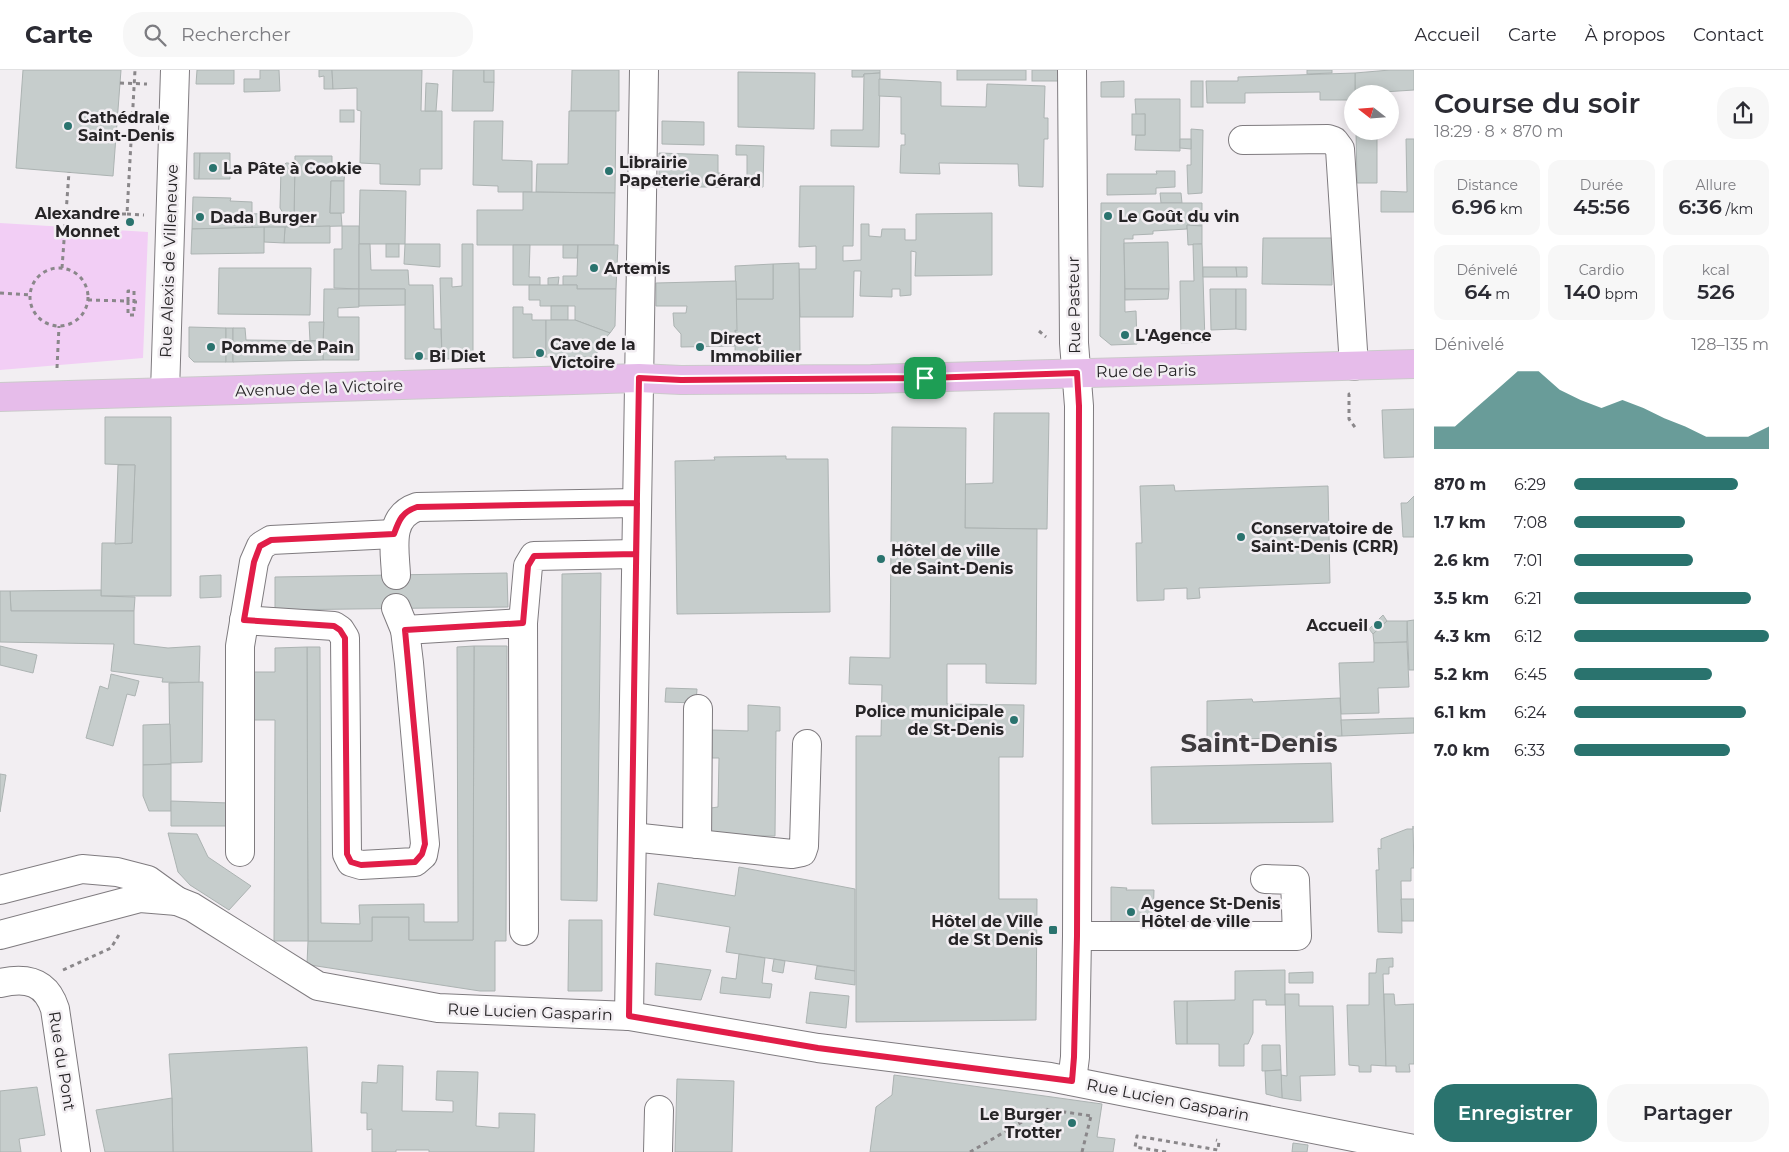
<!DOCTYPE html>
<html lang="fr">
<head>
<meta charset="utf-8">
<style>
	body { margin:0; font-family:Montserrat,sans-serif; background:#f7f7f7; color:#2b2b33; height:100vh; display:flex; flex-direction:column; font-size:19px; white-space:nowrap }
	* { box-sizing:border-box; margin:0 }
	p { font-size:16px; color:#7c7c81 }
	.icon { flex:none; width:28px; height:28px; fill:none; stroke:currentColor; stroke-width:2; stroke-linecap:round; stroke-linejoin:round }
	.map { position:relative; flex:1; overflow:hidden }
	.sheet { display:flex; flex-direction:column; background:#fff; width:375px }
	.sheet>* { flex:none }
	.needle { width:32px; rotate:287deg }
	.fabs { position:absolute; left:1344px; top:15px; display:grid; gap:10px }
	.fabs a { display:grid; place-items:center; width:55px; height:55px; border-radius:50%; background:#fff; box-shadow:0 2px 12px #0003; font-size:25px }
	.pin { position:absolute; display:grid; place-items:center; width:42px; height:42px; color:#fff; margin:-21px; border-radius:10px; box-shadow:0 2px 8px #0006 }
	.round { display:grid; place-items:center; flex:none; width:52px; height:52px; border-radius:20px; background:#f7f7f7 }
	.summary { display:flex; align-items:center; justify-content:space-between; height:85px; padding:0 20px }
	h1 { font-size:28px; font-weight:600; line-height:38px }
	.metrics { display:grid; grid-template-columns:repeat(3,1fr); gap:8px; height:85px; padding:5px 20px }
	.metrics div { display:grid; align-content:center; border-radius:12px; background:#f7f7f7; text-align:center }
	.metrics b { font-size:21px; font-weight:600 }
	.metrics small { font-size:14px; font-weight:400 }
	.metrics p { font-size:14px }
	.chart { height:140px; padding:10px 20px }
	.chart p { display:flex; justify-content:space-between }
	.chart svg { width:100%; height:90px; margin-top:5px; fill:#2a736e; opacity:.7 }
	.action { display:flex; gap:10px; margin-top:auto; padding:10px 20px }
	.action a { flex:1; height:58px; border-radius:20px; background:#2a736e; color:#fff; font-size:20px; font-weight:600; line-height:58px; text-align:center }
	.action a+a { background:#f7f7f7; color:#2b2b33 }
	ul { padding:0 20px; list-style:none; font-size:16px }
	li { display:grid; grid-template-columns:80px 60px 1fr; align-items:center; height:38px }
	li i { height:12px; border-radius:6px; background:#2a736e }
	header { display:flex; align-items:center; gap:30px; box-sizing:border-box; height:70px; padding:0 25px; background:#fff; border-bottom:1px solid #e1e1e2 }
	header strong { font-size:24px }
	nav { display:flex; gap:28px; margin-inline-start:auto; font-size:18px }
	.search { width:350px; height:45px; background:#f7f7f7; display:flex; align-items:center; gap:12px; box-sizing:border-box; padding:0 18px; border-radius:20px; color:#7c7c81; font-size:19px }
	main { display:flex; flex:1; min-height:0 }
	.map>svg:first-child { display:block }
	.green { fill:#f2cef5 }
	.building { fill:#c6cdcc; stroke:#acb3b2 }
	.lines { fill:none; stroke-linecap:round; stroke-linejoin:round }
	.minor-casing { stroke:#7f7b7f; stroke-width:30 }
	.major-casing { stroke:#cbcacb; stroke-width:30 }
	.path { stroke:#8a878a; stroke-width:3; stroke-dasharray:4 4; stroke-linecap:butt }
	.minor { stroke:#fff; stroke-width:28 }
	.major { stroke:#e6bcea; stroke-width:28 }
	.route-casing { stroke:#fff; stroke-width:10 }
	.route { stroke:#e11d48; stroke-width:6 }
	.poi-dot { fill:#2a736e; stroke:#f2eef2; stroke-width:2 }
	.labels { text-anchor:middle; dominant-baseline:central; stroke-width:5; stroke-linejoin:round; paint-order:stroke }
	.poi-label { font-size:16px; font-weight:bold; fill:#262426; stroke:#f2eef2; text-anchor:start }
	.street-label { font-size:16px; fill:#262426; stroke:#f2eef2 }
	.town-label { font-size:26px; font-weight:bold; fill:#3e3b3e; stroke:#f2eef2 }
</style>
</head>
<body>
<header>
<strong>Carte</strong>
<div class="search"><svg class="icon" aria-label="search" viewBox="0 0 24 24"><circle cx="10" cy="10" r="6"/><path d="M15 15l6 6"/></svg>Rechercher</div>
<nav><a>Accueil</a><a>Carte</a><a>À propos</a><a>Contact</a></nav>
</header>
<main>
<div class="map">
<svg width="1414" height="1082" viewBox="0 0 1414 1082">
	<rect width="100%" height="100%" fill="#f2eef2"/>
	<polygon class="green" points="0,153 148,162 143,288 0,300"/>
	<g class="building">
		<polygon points="23,0 121,0 113,106 16,98"/>
		<polygon points="197,0 234,0 234,14 196,14"/>
		<polygon points="260,0 279,0 280,21 244,22 244,9 260,9"/>
		<polygon points="319,0 332,0 333,19 324,19 324,6 319,7"/>
		<polygon points="332,0 422,0 421,41 442,41 442,99 420,99 420,115 380,114 380,94 360,93 361,41 357,40 357,18 333,19"/>
		<polygon points="453,0 484,0 484,12 494,12 493,41 452,41"/>
		<rect x="484" y="0" width="10" height="12"/>
		<polygon points="572,0 619,0 619,41 571,41"/>
		<polygon points="852,0 880,0 880,3 864,4 863,7 852,7"/>
		<rect x="957" y="0" width="69" height="10"/>
		<rect x="1032" y="0" width="28" height="11"/>
		<polygon points="1307,0 1332,0 1332,3 1307,4"/>
		<polygon points="1390,0 1414,0 1414,20 1383,22 1383,24 1355,24 1355,3"/>
		<polygon points="738,2 815,3 814,59 738,57"/>
		<polygon points="880,3 879,77 831,76 831,60 863,60 864,4"/>
		<polygon points="1355,3 1355,24 1352,24 1352,30 1320,30 1320,22 1245,23 1245,33 1207,33 1206,11 1238,11 1238,7"/>
		<polygon points="879,9 941,12 941,36 986,37 987,14 1045,16 1044,48 1048,48 1048,69 1044,69 1043,117 1019,116 1018,94 939,93 940,104 900,103 901,75 905,75 905,64 901,64 901,27 879,26"/>
		<polygon points="1124,11 1124,27 1101,27 1101,12"/>
		<rect x="1191" y="11" width="12" height="26"/>
		<polygon points="426,13 438,14 436,41 425,41"/>
		<polygon points="1135,29 1180,29 1180,81 1135,80 1136,65 1145,65 1145,44 1136,45"/>
		<rect x="340" y="40" width="14" height="12"/>
		<polygon points="569,41 616,41 615,123 536,122 537,94 568,94"/>
		<rect x="1132" y="44" width="13" height="21"/>
		<polygon points="474,51 503,51 502,90 532,91 532,122 498,122 498,116 473,115"/>
		<polygon points="662,51 704,52 704,75 662,74"/>
		<polygon points="1191,59 1203,60 1202,123 1188,124 1187,95 1191,95"/>
		<polygon points="1356,61 1377,61 1377,113 1357,113"/>
		<polygon points="1180,69 1191,69 1191,79 1180,78"/>
		<polygon points="1406,69 1414,69 1414,142 1381,142 1381,121 1407,122"/>
		<polygon points="736,75 764,76 763,117 747,117 747,85 736,85"/>
		<polygon points="194,83 200,83 199,109 194,109"/>
		<polygon points="200,83 230,83 230,109 199,109"/>
		<polygon points="659,83 718,85 718,103 727,104 727,117 659,117"/>
		<polygon points="295,86 332,86 332,99 345,99 344,111 331,111 330,143 341,143 342,156 252,158 252,144 273,143 276,149 294,148"/>
		<polygon points="286,93 295,93 294,148 286,148 280,138 281,98"/>
		<polygon points="1156,101 1175,101 1175,117 1156,118 1156,124 1107,125 1107,104 1157,104"/>
		<polygon points="331,111 344,111 344,143 330,143"/>
		<polygon points="800,116 854,116 853,176 843,176 843,191 861,190 861,154 869,154 869,166 881,167 882,159 905,159 905,170 916,170 916,144 992,143 992,205 915,206 916,182 911,181 911,225 900,226 900,219 892,219 892,227 860,226 861,201 854,201 853,247 800,247 799,199 816,199 816,176 799,177"/>
		<polygon points="360,120 406,121 405,174 359,174"/>
		<polygon points="523,122 615,123 614,175 477,175 477,140 523,140"/>
		<polygon points="1160,123 1181,123 1182,133 1161,133"/>
		<polygon points="193,127 231,128 230,131 252,132 252,158 192,159"/>
		<polygon points="1101,133 1202,133 1202,156 1187,155 1187,159 1153,161 1153,164 1133,165 1133,169 1124,169 1125,242 1136,241 1137,274 1111,275 1100,266"/>
		<polygon points="1187,155 1202,156 1202,174 1188,175"/>
		<polygon points="330,156 330,173 284,173 285,157"/>
		<polygon points="342,156 359,156 359,219 334,218 334,179 342,179"/>
		<polygon points="264,157 285,157 284,173 264,172"/>
		<polygon points="264,157 264,183 191,184 192,159"/>
		<polygon points="1263,168 1332,168 1332,215 1262,214"/>
		<polygon points="1168,172 1169,219 1125,219 1124,173"/>
		<polygon points="359,174 370,174 371,200 408,200 409,215 433,215 434,259 441,259 442,289 405,289 405,219 359,219"/>
		<rect x="386" y="174" width="13" height="13"/>
		<polygon points="405,174 440,174 440,197 404,194"/>
		<polygon points="462,174 473,174 473,289 442,289 440,208 452,208 452,217 462,216"/>
		<polygon points="1193,174 1202,174 1205,272 1181,273 1180,211 1194,211"/>
		<polygon points="513,175 530,175 529,207 540,207 540,215 513,215"/>
		<polygon points="563,175 578,175 577,188 563,188"/>
		<polygon points="578,175 618,175 616,219 577,219 577,215 563,215 563,206 577,206"/>
		<polygon points="799,193 800,282 735,283 736,229 773,229 773,194"/>
		<polygon points="773,194 773,229 736,229 735,196"/>
		<polygon points="1203,197 1236,197 1237,207 1203,207"/>
		<polygon points="1236,197 1247,197 1247,207 1237,207"/>
		<polygon points="219,198 311,198 310,245 218,244"/>
		<polygon points="559,207 558,215 548,215 548,208"/>
		<polygon points="736,211 737,261 735,260 735,276 681,277 681,264 674,256 673,243 686,243 687,236 656,236 656,213"/>
		<polygon points="529,215 577,215 577,219 616,219 615,256 610,263 575,250 575,236 540,236 540,230 529,230"/>
		<polygon points="324,219 359,219 359,237 338,238 338,247 359,247 359,290 323,290"/>
		<polygon points="359,219 405,219 405,235 359,236"/>
		<polygon points="1125,219 1169,219 1168,229 1125,230"/>
		<polygon points="1210,219 1236,219 1236,259 1211,260"/>
		<polygon points="1236,219 1246,219 1246,260 1236,259"/>
		<rect x="551" y="236" width="17" height="14"/>
		<polygon points="513,237 523,237 523,244 532,244 532,250 546,250 546,287 513,288"/>
		<polygon points="546,250 575,250 610,263 602,272 595,287 546,287"/>
		<polygon points="309,252 324,252 323,271 310,271"/>
		<polygon points="189,257 226,258 226,292 194,292 189,287"/>
		<rect x="226" y="258" width="7" height="34"/>
		<polygon points="233,258 245,258 246,270 323,271 323,290 233,292"/>
		<polygon points="1414,339 1414,387 1384,388 1382,340"/>
		<polygon points="994,343 1049,343 1047,459 965,458 965,414 993,413"/>
		<polygon points="105,347 171,347 171,526 101,526 102,473 132,473 135,395 105,394"/>
		<polygon points="892,357 966,358 965,458 1037,459 1036,614 986,613 986,594 947,594 947,634 1024,635 1023,687 999,687 999,829 1037,829 1036,950 856,952 856,666 881,666 882,615 849,614 850,587 890,588"/>
		<polygon points="786,386 786,389 828,389 830,542 677,544 675,391 715,390 714,387"/>
		<polygon points="118,395 135,395 132,473 115,474"/>
		<polygon points="1174,415 1175,421 1328,416 1330,513 1199,518 1200,528 1187,529 1187,518 1164,519 1164,530 1137,531 1136,473 1142,473 1140,416"/>
		<polygon points="1414,426 1414,467 1403,467 1401,433 1407,433"/>
		<polygon points="507,503 508,537 275,540 275,507"/>
		<polygon points="601,503 597,831 561,830 562,504"/>
		<polygon points="221,505 221,527 200,528 200,506"/>
		<polygon points="101,520 101,526 135,527 134,541 11,541 10,521"/>
		<polygon points="0,521 10,521 11,541 134,541 134,574 168,578 200,576 199,613 162,612 163,608 111,601 114,574 0,572"/>
		<polygon points="1383,545 1387,551 1373,564 1369,559"/>
		<polygon points="1414,550 1414,600 1409,600 1407,551"/>
		<polygon points="1387,551 1407,551 1407,572 1374,573 1373,564"/>
		<polygon points="1407,572 1409,617 1378,618 1379,643 1341,644 1339,593 1374,592 1374,573"/>
		<polygon points="0,576 37,585 33,603 0,595"/>
		<polygon points="474,576 507,576 506,871 495,871 495,921 480,921 310,895 307,894 308,871 372,871 372,847 409,847 409,870 473,870"/>
		<polygon points="474,576 473,870 409,870 409,847 372,847 372,871 308,871 307,577 320,577 321,853 360,854 359,835 424,834 424,852 458,852 457,577"/>
		<polygon points="307,577 308,871 274,871 275,650 245,650 245,602 275,602 275,578"/>
		<polygon points="111,604 139,611 135,626 127,624 113,676 86,668 100,616 108,619"/>
		<polygon points="203,612 202,692 170,693 169,613"/>
		<polygon points="666,618 697,619 696,633 665,632"/>
		<polygon points="1340,628 1342,666 1207,670 1207,631 1252,629 1253,632"/>
		<polygon points="748,635 780,637 780,661 776,661 775,766 710,766 711,738 718,737 719,688 712,688 712,660 748,661"/>
		<polygon points="1411,648 1414,648 1414,663 1342,666 1341,650"/>
		<polygon points="170,654 171,694 143,695 143,655"/>
		<polygon points="1331,693 1333,752 1152,754 1151,697"/>
		<polygon points="171,694 171,741 149,741 143,726 143,695"/>
		<polygon points="0,704 6,705 0,742"/>
		<polygon points="171,731 229,733 230,756 171,756"/>
		<polygon points="1413,756 1414,798 1411,798 1411,811 1401,811 1402,863 1378,862 1376,800 1379,800 1378,778 1381,779 1381,769 1407,759 1413,759"/>
		<polygon points="168,763 197,764 208,787 251,816 229,840 190,815 178,802"/>
		<polygon points="739,797 855,819 855,901 726,882 730,857 654,845 658,813 735,826"/>
		<polygon points="1111,817 1127,818 1126,820 1154,820 1153,853 1111,856"/>
		<polygon points="1401,829 1414,829 1414,851 1402,851"/>
		<polygon points="569,850 602,850 602,921 568,921"/>
		<polygon points="739,884 765,888 762,913 772,914 770,928 720,923 722,907 736,909"/>
		<polygon points="1393,888 1393,897 1389,897 1389,904 1383,904 1386,996 1371,995 1371,1002 1359,1002 1359,996 1349,995 1347,935 1369,935 1369,903 1376,903 1377,889"/>
		<polygon points="774,889 785,891 783,903 772,901"/>
		<polygon points="656,893 711,900 701,930 655,925"/>
		<polygon points="817,896 855,901 855,915 815,909"/>
		<polygon points="1285,900 1285,935 1266,935 1266,930 1253,930 1253,963 1248,974 1244,974 1244,996 1219,996 1219,974 1187,974 1187,931 1235,930 1235,901"/>
		<polygon points="1313,902 1313,913 1289,913 1289,903"/>
		<polygon points="810,922 849,926 846,958 806,953"/>
		<polygon points="1285,924 1299,924 1299,936 1333,936 1335,1005 1300,1006 1301,1031 1282,1028 1281,1005 1287,1006"/>
		<polygon points="1384,924 1394,924 1395,935 1414,934 1414,994 1409,994 1410,1002 1396,1002 1396,996 1386,996"/>
		<polygon points="1174,931 1187,931 1187,974 1176,974"/>
		<polygon points="1262,975 1280,975 1281,1000 1262,1001"/>
		<polygon points="307,977 312,1082 173,1082 172,1028 169,984"/>
		<polygon points="378,995 403,996 402,1041 453,1042 453,1031 436,1030 437,1001 478,1002 476,1056 499,1058 499,1043 535,1044 534,1082 429,1082 429,1080 396,1080 396,1082 372,1082 372,1059 367,1060 367,1043 361,1043 362,1012 377,1013"/>
		<polygon points="1281,1000 1282,1028 1266,1024 1265,1001"/>
		<polygon points="894,1005 1102,1034 1097,1067 1115,1069 1113,1082 870,1082 876,1037 892,1025"/>
		<polygon points="677,1009 734,1011 732,1082 675,1082"/>
		<polygon points="37,1017 45,1065 19,1069 21,1082 0,1082 0,1021"/>
		<polygon points="172,1028 173,1082 105,1082 96,1040"/>
		<polygon points="1293,1073 1308,1075 1307,1082 1292,1082"/>
	</g>
	<g class="lines">
		<defs>
			<g id="minor">
				<polyline points="1243,70 1328,69 1334,71 1340,79 1354,296"/>
				<polyline points="165,322 175,0"/>
				<path d="M 396,505 C 395,480 387,447 417,437 L 637,433"/>
				<polyline points="244,550 334,556 340,560 345,568 347,784 351,792 361,795 415,792 423,785 425,774 409,593 405,560 396,538"/>
				<polyline points="523,553 528,496 534,486 636,484"/>
				<polyline points="405,560 523,553 524,861"/>
				<polyline points="632,767 792,784 802,782 804,776 807,674"/>
				<polyline points="697,774 698,639"/>
				<polyline points="240,782 240,576 254,492 261,476 271,470 394,464"/>
				<polyline points="0,820 82,799 117,802 148,810 177,831 192,837 318,916 438,938 629,946 818,978 1050,1007 1414,1079"/>
				<polyline points="0,865 140,828 177,831"/>
				<polyline points="1077,866 1297,866 1295,810 1265,809"/>
				<path d="M 0,913 C 27,907 46,911 55,939 L 76,1082"/>
				<polyline points="629,946 644,0"/>
				<polyline points="1072,1011 1075,987 1077,866 1079,336 1074,273 1072,0"/>
				<polyline points="658,1082 659,1040"/>
			</g>
			<polyline id="major" points="0,327 639,308 681,310 871,309 1414,294"/>
		</defs>
		<use href="#minor" class="minor-casing"/>
		<use href="#major" class="major-casing"/>
		<g class="path">
			<polyline points="120,13 147,14"/>
			<polyline points="66,143 127,144 135,0"/>
			<polyline points="127,144 144,145"/>
			<polyline points="62,198 69,102"/>
			<circle cx="59" cy="227" r="29"/>
			<polyline points="0,223 30,225"/>
			<polyline points="88,230 128,231 128,245 134,245 134,232 141,232"/>
			<polyline points="128,231 128,221 134,221 134,232"/>
			<polyline points="1039,261 1046,267"/>
			<polyline points="57,298 59,256"/>
			<polyline points="1350,324 1349,324 1349,349 1357,360"/>
			<polyline points="63,900 111,878 120,863"/>
			<polyline points="970,1082 1044,1039 1092,1046"/>
			<polyline points="1082,1082 1091,1046"/>
			<polyline points="1166,1082 1135,1077 1137,1066 1218,1080 1219,1071 1216,1070"/>
		</g>
		<use href="#minor" class="minor"/>
		<use href="#major" class="major"/>
	</g>
	<g class="lines">
		<defs>
			<path id="route" d="M 925,308 L 681,310 L 639,308 L 636,484 L 534,486 L 528,496 L 523,553 L 405,560 L 425,774 L 422,784 L 415,792 L 361,795 L 351,792 L 347,784 L 345,568 L 340,560 L 334,556 L 244,550 L 254,492 L 260,476 L 271,470 L 394,464 C 399,450 402,442 417,437 L 637,433 L 629,946 L 818,978 L 1072,1011 L 1074,987 L 1077,866 L 1079,336 L 1077,303 L 925,308"/>
		</defs>
		<use href="#route" class="route-casing"/>
		<use href="#route" class="route"/>
	</g>
	<g class="poi-dot">
		<circle cx="68" cy="56" r="5"/>
		<circle cx="213" cy="98" r="5"/>
		<circle cx="609" cy="101" r="5"/>
		<circle cx="1108" cy="146" r="5"/>
		<circle cx="200" cy="147" r="5"/>
		<circle cx="130" cy="152" r="5"/>
		<circle cx="594" cy="198" r="5"/>
		<circle cx="1125" cy="265" r="5"/>
		<circle cx="211" cy="277" r="5"/>
		<circle cx="700" cy="277" r="5"/>
		<circle cx="540" cy="283" r="5"/>
		<circle cx="419" cy="286" r="5"/>
		<circle cx="1241" cy="467" r="5"/>
		<circle cx="881" cy="489" r="5"/>
		<circle cx="1378" cy="555" r="5"/>
		<circle cx="1014" cy="650" r="5"/>
		<circle cx="1131" cy="842" r="5"/>
		<rect x="1048" y="855" width="10" height="10" rx="2.5"/>
		<circle cx="1072" cy="1053" r="5"/>
	</g>
	<g class="labels">
		<g class="poi-label">
			<text x="78" y="47">Cathédrale<tspan x="78" dy="18">Saint-Denis</tspan></text>
			<text x="619" y="92">Librairie<tspan x="619" dy="18">Papeterie Gérard</tspan></text>
			<text x="223" y="98">La Pâte à Cookie</text>
			<text x="120" y="143" text-anchor="end">Alexandre<tspan x="120" dy="18">Monnet</tspan></text>
			<text x="1118" y="146">Le Goût du vin</text>
			<text x="210" y="147">Dada Burger</text>
			<text x="604" y="198">Artemis</text>
			<text x="1135" y="265">L'Agence</text>
			<text x="710" y="268">Direct<tspan x="710" dy="18">Immobilier</tspan></text>
			<text x="550" y="274">Cave de la<tspan x="550" dy="18">Victoire</tspan></text>
			<text x="221" y="277">Pomme de Pain</text>
			<text x="429" y="286">Bi Diet</text>
			<text x="1251" y="458">Conservatoire de<tspan x="1251" dy="18">Saint-Denis (CRR)</tspan></text>
			<text x="891" y="480">Hôtel de ville<tspan x="891" dy="18">de Saint-Denis</tspan></text>
			<text x="1368" y="555" text-anchor="end">Accueil</text>
			<text x="1004" y="641" text-anchor="end">Police municipale<tspan x="1004" dy="18">de St-Denis</tspan></text>
			<text x="1141" y="833">Agence St-Denis<tspan x="1141" dy="18">Hôtel de ville</tspan></text>
			<text x="1043" y="851" text-anchor="end">Hôtel de Ville<tspan x="1043" dy="18">de St Denis</tspan></text>
			<text x="1062" y="1044" text-anchor="end">Le Burger<tspan x="1062" dy="18">Trotter</tspan></text>
		</g>
		<g class="street-label">
			<text transform="translate(169 191) rotate(-88)">Rue Alexis de Villeneuve</text>
			<text transform="translate(1074 235) rotate(-91)">Rue Pasteur</text>
			<text transform="translate(1146 301) rotate(-1)">Rue de Paris</text>
			<text transform="translate(319 318) rotate(-2)">Avenue de la Victoire</text>
			<text transform="translate(530 942) rotate(2)">Rue Lucien Gasparin</text>
			<text transform="translate(62 991) rotate(81)">Rue du Pont</text>
			<text transform="translate(1168 1030) rotate(11)">Rue Lucien Gasparin</text>
		</g>
		<g class="town-label">
			<text x="1259" y="673">Saint-Denis</text>
		</g>
	</g>
</svg>
<div class="fabs">
<a><svg class="needle" viewBox="-14 -14 28 28"><path d="M0-13l5 13h-10z" fill="#e53935"/><path d="M0 13l5-13h-10z" fill="#7c7c81"/></svg></a>
</div>
<div class="pin" style="left:925px;top:308px;background:#1e9e55"><svg class="icon" aria-label="arrive" viewBox="0 0 24 24"><path d="M6 21V4h12l-3 4 3 4H6"/></svg></div>
</div>
<section class="sheet">
<div class="summary"><div><h1>Course du soir</h1><p>18:29 · 8 × 870 m</p></div><a class="round"><svg class="icon" aria-label="share" viewBox="0 0 24 24"><path d="M12 15V3M7 8l5-5 5 5M5 13v7h14v-7"/></svg></a></div>
<div class="metrics">
<div><p>Distance</p><b>6.96<small> km</small></b></div>
<div><p>Durée</p><b>45:56</b></div>
<div><p>Allure</p><b>6:36<small> /km</small></b></div>
</div>
<div class="metrics">
<div><p>Dénivelé</p><b>64<small> m</small></b></div>
<div><p>Cardio</p><b>140<small> bpm</small></b></div>
<div><p>kcal</p><b>526</b></div>
</div>
<div class="chart"><p><span>Dénivelé</span>128–135 m</p>
<svg viewBox="0 0 160 44" preserveAspectRatio="none"><path d="M0 44V33L10 33L20 24L30 15L40 6L50 6L60 15L70 20L80 24L90 20L100 24L110 29L120 33L130 38L140 38L150 38L160 33V44z"/></svg>
</div>
<ul>
<li><b>870 m</b>6:29<i style="width:84%"></i></li>
<li><b>1.7 km</b>7:08<i style="width:57%"></i></li>
<li><b>2.6 km</b>7:01<i style="width:61%"></i></li>
<li><b>3.5 km</b>6:21<i style="width:91%"></i></li>
<li><b>4.3 km</b>6:12<i style="width:100%"></i></li>
<li><b>5.2 km</b>6:45<i style="width:71%"></i></li>
<li><b>6.1 km</b>6:24<i style="width:88%"></i></li>
<li><b>7.0 km</b>6:33<i style="width:80%"></i></li>
</ul>
<div class="action"><a>Enregistrer</a><a>Partager</a></div>
</section>
</main>
</body>
</html>
